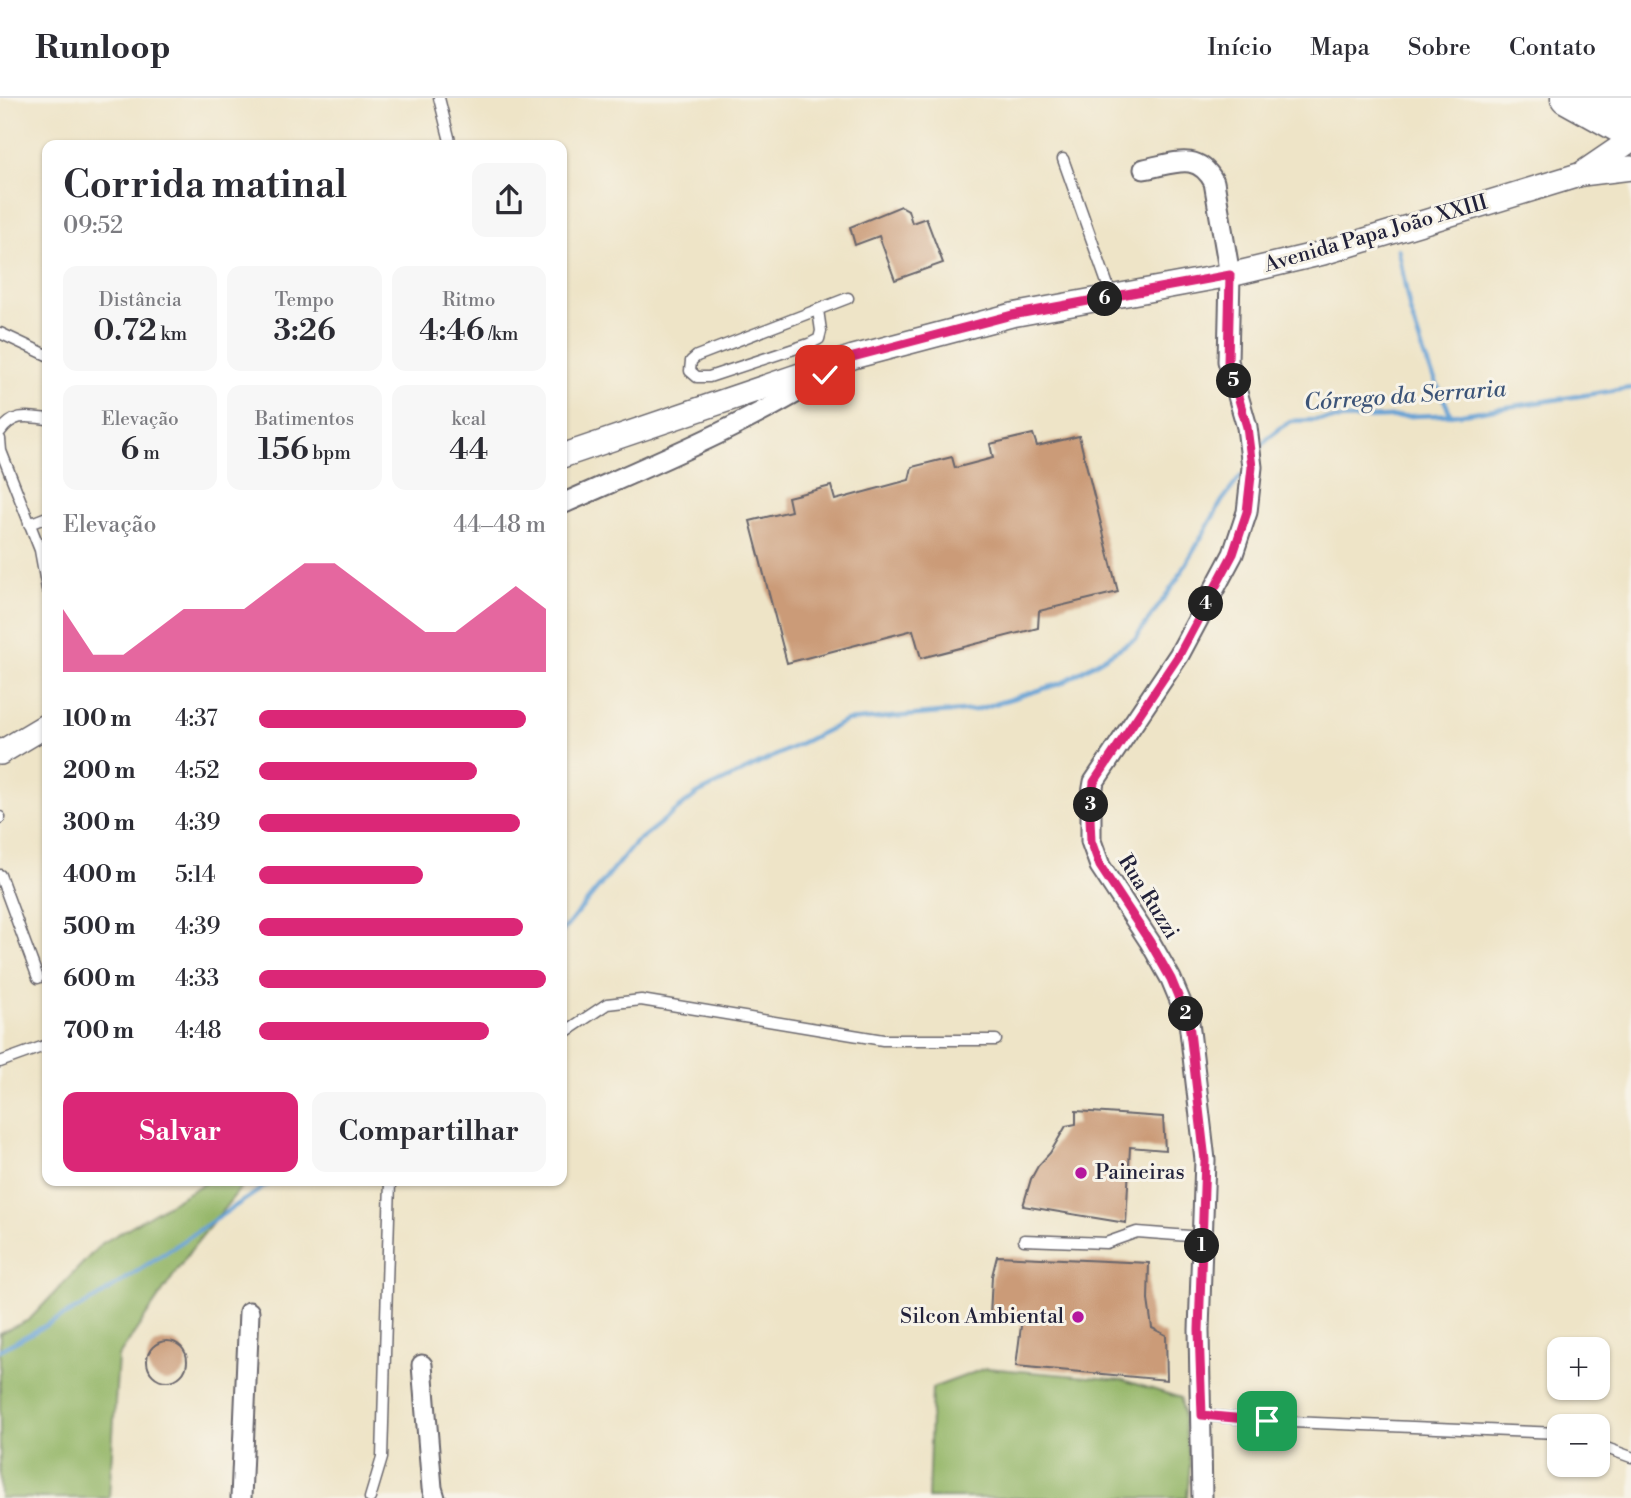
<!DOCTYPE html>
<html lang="pt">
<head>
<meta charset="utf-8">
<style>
	body { margin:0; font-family:"Libre Bodoni",serif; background:#f7f7f7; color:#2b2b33; height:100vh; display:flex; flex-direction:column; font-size:26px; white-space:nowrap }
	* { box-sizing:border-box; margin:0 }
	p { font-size:23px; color:#7c7c81 }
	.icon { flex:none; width:38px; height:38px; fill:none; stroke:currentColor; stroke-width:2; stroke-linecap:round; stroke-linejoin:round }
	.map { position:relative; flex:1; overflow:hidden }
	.drawer { position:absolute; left:42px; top:42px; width:525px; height:1046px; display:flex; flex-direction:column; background:#fff; border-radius:14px; box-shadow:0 2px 5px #0004 }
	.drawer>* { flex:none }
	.buttons { position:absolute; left:1547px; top:1239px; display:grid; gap:14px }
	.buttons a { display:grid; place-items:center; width:63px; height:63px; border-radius:14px; background:#fff; box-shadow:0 2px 5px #0004; font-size:35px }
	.pin { position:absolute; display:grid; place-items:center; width:60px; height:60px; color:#fff; margin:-30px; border-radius:14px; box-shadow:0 4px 10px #0006 }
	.km { position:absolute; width:35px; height:35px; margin:-18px; border-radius:50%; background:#222; color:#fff; font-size:19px; line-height:35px; text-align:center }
	.round { display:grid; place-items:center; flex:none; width:74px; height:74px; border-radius:14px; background:#f7f7f7 }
	.headline { display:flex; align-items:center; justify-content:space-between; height:119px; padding:0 21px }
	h1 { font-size:38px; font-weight:600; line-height:52px }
	.stats { display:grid; grid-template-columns:repeat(3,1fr); gap:10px; height:119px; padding:7px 21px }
	.stats div { display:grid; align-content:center; border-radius:14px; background:#f7f7f7; text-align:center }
	.stats b { font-size:30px; font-weight:600 }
	.stats small { font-size:19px; font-weight:400 }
	.stats p { font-size:19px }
	.chart { height:196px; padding:14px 21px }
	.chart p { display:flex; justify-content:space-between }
	.chart svg { width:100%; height:126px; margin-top:7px; fill:#db2777; opacity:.7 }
	.action { display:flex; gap:14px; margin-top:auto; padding:14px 21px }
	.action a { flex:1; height:80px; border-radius:14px; background:#db2777; color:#fff; font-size:28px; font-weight:600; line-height:80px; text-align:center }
	.action a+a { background:#f7f7f7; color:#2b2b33 }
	ul { padding:0 21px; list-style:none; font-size:23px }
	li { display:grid; grid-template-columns:112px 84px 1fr; align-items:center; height:52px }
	li i { height:18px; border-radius:9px; background:#db2777 }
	header { display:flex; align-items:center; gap:42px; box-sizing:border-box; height:98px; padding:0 35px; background:#fff; border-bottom:2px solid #e1e1e2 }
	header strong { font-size:33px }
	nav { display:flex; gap:38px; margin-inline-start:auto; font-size:24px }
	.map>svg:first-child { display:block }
	.forest { fill:#96b76b; stroke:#5c6c53; stroke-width:2 }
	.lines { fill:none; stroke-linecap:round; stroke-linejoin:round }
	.stream { stroke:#63a0d4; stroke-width:4.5 }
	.building { fill:#cb9b78 }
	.service-casing { stroke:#69666c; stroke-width:13 }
	.minor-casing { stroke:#69666c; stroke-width:23 }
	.tertiary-casing { stroke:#69666c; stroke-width:26 }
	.primary-casing { stroke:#69666c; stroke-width:33 }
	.service { stroke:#fff; stroke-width:10 }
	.minor { stroke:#fff; stroke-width:19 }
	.tertiary { stroke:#fff; stroke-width:23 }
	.primary { stroke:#fff; stroke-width:30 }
	.route-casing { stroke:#fff; stroke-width:14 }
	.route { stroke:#db2777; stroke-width:9 }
	.poi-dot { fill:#b5179e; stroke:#f7f3e8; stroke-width:2.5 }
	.labels { text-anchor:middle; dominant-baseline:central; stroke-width:6; stroke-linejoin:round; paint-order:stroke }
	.street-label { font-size:21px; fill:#22223b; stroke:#f7f3e8 }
	.poi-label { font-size:21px; fill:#22223b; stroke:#f7f3e8; text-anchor:start }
	.water-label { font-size:23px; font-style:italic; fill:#3c5478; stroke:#f7f3e8 }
</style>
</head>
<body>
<header>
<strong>Runloop</strong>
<nav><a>Início</a><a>Mapa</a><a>Sobre</a><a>Contato</a></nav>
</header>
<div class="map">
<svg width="1631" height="1400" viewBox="0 0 1631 1400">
	<rect width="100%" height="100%" fill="#f7f3e8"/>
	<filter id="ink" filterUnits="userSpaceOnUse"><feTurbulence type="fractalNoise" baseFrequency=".0143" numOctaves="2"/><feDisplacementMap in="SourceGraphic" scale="14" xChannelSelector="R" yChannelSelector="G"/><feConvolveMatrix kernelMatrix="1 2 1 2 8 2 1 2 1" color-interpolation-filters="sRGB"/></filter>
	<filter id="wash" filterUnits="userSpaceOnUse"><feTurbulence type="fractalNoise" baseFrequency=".00686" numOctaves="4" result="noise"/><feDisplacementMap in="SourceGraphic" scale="28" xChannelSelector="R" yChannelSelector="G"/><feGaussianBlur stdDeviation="1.57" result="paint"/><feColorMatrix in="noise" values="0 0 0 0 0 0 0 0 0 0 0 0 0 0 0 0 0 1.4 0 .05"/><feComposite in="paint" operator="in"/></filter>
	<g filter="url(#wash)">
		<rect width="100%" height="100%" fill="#eee4c7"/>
		<g class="forest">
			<polygon points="208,1083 246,1083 191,1152 118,1259 109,1400 0,1400 0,1235 29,1222 101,1146"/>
			<polygon points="986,1270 1123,1282 1181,1300 1190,1366 1187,1400 928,1400 932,1290"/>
		</g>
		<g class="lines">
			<g class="stream">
				<polyline points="1398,151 1410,213 1425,260 1451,317"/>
				<polyline points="1262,348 1269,339 1290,323 1462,316 1631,290"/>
				<polyline points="562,834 634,746 697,696 846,623 975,612 1062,585 1135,541 1177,482 1222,403 1241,378"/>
				<polyline points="0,1252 97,1200 273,1083"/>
			</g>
		</g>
		<g id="blocks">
			<g class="building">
				<polygon points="901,108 908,112 912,125 926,120 943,165 895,182 879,138 855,147 850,129"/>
				<polygon points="1033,336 1037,348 1079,338 1118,494 1039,513 1038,530 921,560 913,532 787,565 750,423 791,413 788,399 831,388 835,402 909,382 912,369 952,359 955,370 993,360 990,346"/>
				<polygon points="1076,1013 1163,1019 1165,1052 1130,1049 1126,1125 1023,1108 1031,1081 1038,1068 1050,1055 1066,1028 1076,1026"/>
				<polygon points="997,1158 1149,1165 1148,1202 1152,1230 1166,1237 1167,1282 1016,1268 1022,1220 990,1219 992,1178"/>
				<circle cx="167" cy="1263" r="20"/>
			</g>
		</g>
	</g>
	<g filter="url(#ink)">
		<use href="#blocks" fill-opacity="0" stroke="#69666c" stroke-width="2"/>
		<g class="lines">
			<defs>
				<g id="service">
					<polyline points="439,0 451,47"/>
					<polyline points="1063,61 1112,199"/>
					<polyline points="818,212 821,233 819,241 809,246 709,279 697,279 690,273 691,263 697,258 848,200"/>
					<polyline points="0,235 47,257"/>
					<path d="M 0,334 C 14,315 26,318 47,321"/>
					<polyline points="0,341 1,353 40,452 47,491"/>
					<polyline points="29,426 47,419"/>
					<polyline points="0,719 0,720"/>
					<polyline points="0,777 38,880"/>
					<polyline points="562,936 607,906 641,902 883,942 996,942"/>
					<polyline points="0,964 47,947"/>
					<polyline points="1024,1142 1106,1145 1137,1134 1202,1139"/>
					<polyline points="1201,1317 1267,1323 1559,1335"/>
					<polyline points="1598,1347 1631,1359"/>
					<polyline points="370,1400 382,1360 390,1083"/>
				</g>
				<g id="minor">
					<path d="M 1144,71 C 1173,66 1197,52 1214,84 L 1230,177 L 1228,263 L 1247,329 L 1252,369 L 1247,414 L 1233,456 L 1179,557 L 1094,684 L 1091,701 L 1091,743 L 1100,768 L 1150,844 L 1171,881 L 1189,924 L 1205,1062 L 1199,1232 L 1202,1400"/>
					<path d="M 562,406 C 655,365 750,326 835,271"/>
					<polyline points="422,1267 432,1390 435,1400"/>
					<polyline points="241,1400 249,1214"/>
				</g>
				<g id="tertiary">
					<polyline points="1584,74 1631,42"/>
					<polyline points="562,358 853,259 1012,217 1230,177 1323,155 1582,76 1631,70"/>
					<polyline points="0,655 47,627"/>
				</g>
				<g id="primary">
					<polyline points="1566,0 1631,36"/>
					<polyline points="1579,0 1631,6"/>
				</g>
			</defs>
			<use href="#service" class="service-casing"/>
			<use href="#minor" class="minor-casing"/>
			<use href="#tertiary" class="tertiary-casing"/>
			<use href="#primary" class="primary-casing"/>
			<use href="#service" class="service"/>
			<use href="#minor" class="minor"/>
			<use href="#tertiary" class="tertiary"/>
			<use href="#primary" class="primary"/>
		</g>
	</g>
	<g class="lines" filter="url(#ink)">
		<defs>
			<polyline id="route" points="825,277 853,259 1012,217 1230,177 1228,264 1247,329 1252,369 1247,414 1233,456 1179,557 1094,684 1090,720 1091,743 1100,768 1150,844 1171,881 1189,925 1205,1062 1199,1232 1202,1317 1267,1323"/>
		</defs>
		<use href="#route" class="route-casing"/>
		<use href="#route" class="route"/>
	</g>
	<g class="poi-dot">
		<circle cx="1081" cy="1075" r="7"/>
		<circle cx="1078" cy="1219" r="7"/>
	</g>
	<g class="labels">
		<g class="street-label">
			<text transform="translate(1376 136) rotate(-16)">Avenida Papa João XXIII</text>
			<text transform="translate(1148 799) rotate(58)">Rua Ruzzi</text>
		</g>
		<g class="poi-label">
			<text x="1095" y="1075">Paineiras</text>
			<text x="1064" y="1219" text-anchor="end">Silcon Ambiental</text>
		</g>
		<g class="water-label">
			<text transform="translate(1405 298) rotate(-4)">Córrego da Serraria</text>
		</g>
	</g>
</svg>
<div class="buttons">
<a>+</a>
<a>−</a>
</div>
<div class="pin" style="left:1267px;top:1323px;background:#1e9e55"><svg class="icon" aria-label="arrive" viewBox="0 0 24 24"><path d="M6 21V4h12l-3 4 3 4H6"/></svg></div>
<div class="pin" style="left:825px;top:277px;background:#d93025"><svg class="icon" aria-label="check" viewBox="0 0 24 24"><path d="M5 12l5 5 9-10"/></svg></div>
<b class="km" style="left:1202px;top:1148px">1</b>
<b class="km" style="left:1186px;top:916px">2</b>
<b class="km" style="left:1091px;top:707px">3</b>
<b class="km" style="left:1206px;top:506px">4</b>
<b class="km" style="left:1234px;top:283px">5</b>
<b class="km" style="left:1105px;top:201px">6</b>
<section class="drawer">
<div class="headline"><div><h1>Corrida matinal</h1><p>09:52</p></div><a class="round"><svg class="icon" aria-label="share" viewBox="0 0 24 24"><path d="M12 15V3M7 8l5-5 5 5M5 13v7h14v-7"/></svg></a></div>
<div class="stats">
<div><p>Distância</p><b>0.72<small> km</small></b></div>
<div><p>Tempo</p><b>3:26</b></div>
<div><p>Ritmo</p><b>4:46<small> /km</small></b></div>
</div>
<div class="stats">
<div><p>Elevação</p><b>6<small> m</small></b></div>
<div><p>Batimentos</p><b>156<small> bpm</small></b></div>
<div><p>kcal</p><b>44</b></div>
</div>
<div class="chart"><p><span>Elevação</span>44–48 m</p>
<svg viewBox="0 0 160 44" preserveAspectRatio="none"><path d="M0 44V22L10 38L20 38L30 30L40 22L50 22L60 22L70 14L80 6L90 6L100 14L110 22L120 30L130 30L140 22L150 14L160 22V44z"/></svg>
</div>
<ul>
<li><b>100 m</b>4:37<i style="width:93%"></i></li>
<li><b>200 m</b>4:52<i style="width:76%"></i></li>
<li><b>300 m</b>4:39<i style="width:91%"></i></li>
<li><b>400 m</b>5:14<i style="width:57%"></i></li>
<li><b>500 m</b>4:39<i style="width:92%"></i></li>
<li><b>600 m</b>4:33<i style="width:100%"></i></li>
<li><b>700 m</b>4:48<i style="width:80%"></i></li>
</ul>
<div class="action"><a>Salvar</a><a>Compartilhar</a></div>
</section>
</div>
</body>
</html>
